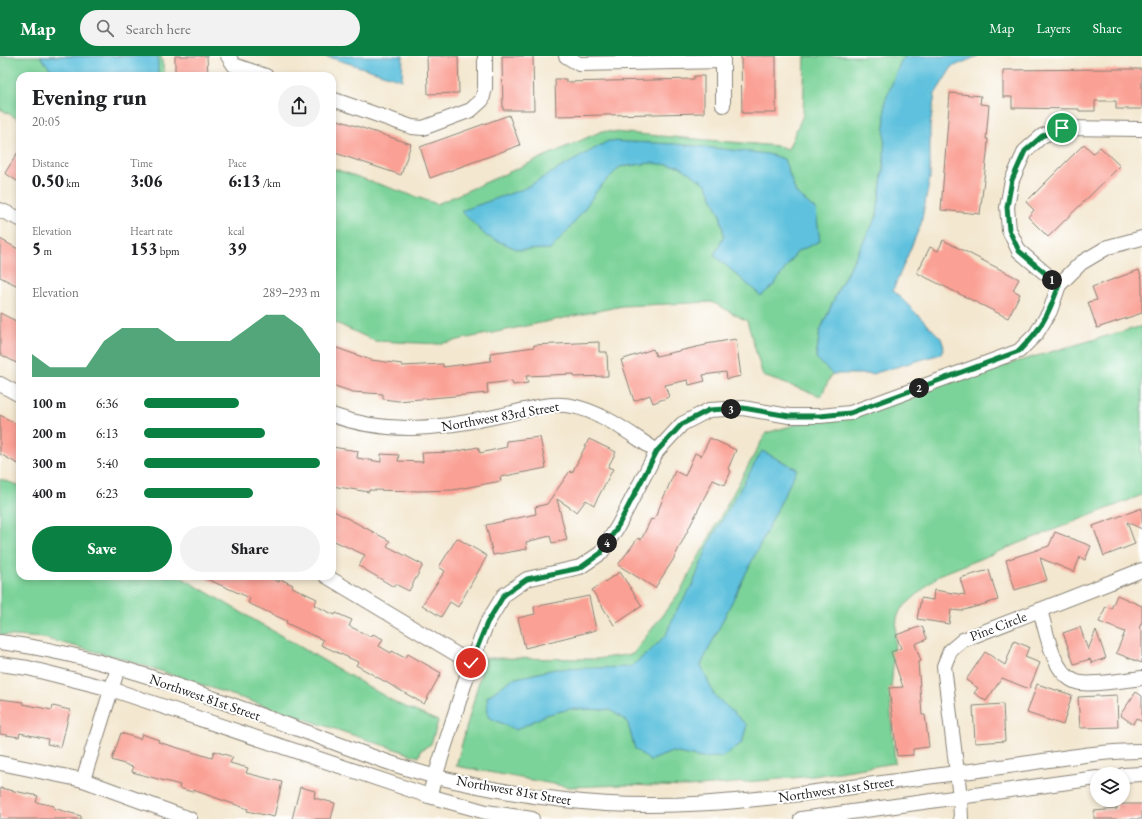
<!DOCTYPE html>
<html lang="en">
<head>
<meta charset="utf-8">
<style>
	body { margin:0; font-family:"EB Garamond",serif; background:#f2f2f2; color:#202124; height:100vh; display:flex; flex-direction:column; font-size:15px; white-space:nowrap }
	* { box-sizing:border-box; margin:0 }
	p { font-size:13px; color:#757577 }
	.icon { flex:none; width:22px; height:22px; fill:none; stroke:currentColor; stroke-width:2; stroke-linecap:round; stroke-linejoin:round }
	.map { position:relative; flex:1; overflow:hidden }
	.details { position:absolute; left:16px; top:16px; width:320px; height:508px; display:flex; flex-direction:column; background:#fff; border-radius:12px; box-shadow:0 2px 6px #0003 }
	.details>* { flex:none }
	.controls { position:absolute; left:1090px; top:711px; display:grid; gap:8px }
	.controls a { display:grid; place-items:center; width:40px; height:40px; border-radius:50%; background:#fff; box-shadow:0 2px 6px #0003; font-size:20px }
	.pin { position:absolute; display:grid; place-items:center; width:34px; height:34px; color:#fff; margin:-17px; border:2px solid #fff; border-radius:50%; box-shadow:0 1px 4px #0007 }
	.km { position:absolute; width:20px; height:20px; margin:-10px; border-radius:50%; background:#222; color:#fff; font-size:11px; line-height:20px; text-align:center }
	.round { display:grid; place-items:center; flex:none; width:42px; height:42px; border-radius:21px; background:#f2f2f2 }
	.summary { display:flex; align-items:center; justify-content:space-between; height:68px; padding:0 16px }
	h1 { font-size:22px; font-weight:800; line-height:30px }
	.figures { display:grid; grid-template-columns:repeat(3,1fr); gap:6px; height:68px; padding:4px 16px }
	.figures div { display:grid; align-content:center }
	.figures b { font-size:17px; font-weight:800 }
	.figures small { font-size:11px; font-weight:400 }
	.figures p { font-size:11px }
	.chart { height:112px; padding:8px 16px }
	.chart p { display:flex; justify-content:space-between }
	.chart svg { width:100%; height:72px; margin-top:4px; fill:#0b8043; opacity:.7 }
	.action { display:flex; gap:8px; margin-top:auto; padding:8px 16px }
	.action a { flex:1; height:46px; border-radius:24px; background:#0b8043; color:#fff; font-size:16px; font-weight:800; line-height:46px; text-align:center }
	.action a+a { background:#f2f2f2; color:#202124 }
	ul { padding:0 16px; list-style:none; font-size:13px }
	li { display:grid; grid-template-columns:64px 48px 1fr; align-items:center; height:30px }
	li i { height:10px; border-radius:5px; background:#0b8043 }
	header { display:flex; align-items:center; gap:24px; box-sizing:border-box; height:56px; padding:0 20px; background:#0b8043; color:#fff }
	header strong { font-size:19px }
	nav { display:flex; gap:22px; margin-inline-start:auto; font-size:14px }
	.search { width:280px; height:36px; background:#f2f2f2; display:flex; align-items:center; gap:10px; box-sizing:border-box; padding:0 14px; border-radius:22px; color:#757577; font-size:15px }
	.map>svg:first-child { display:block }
	.green { fill:#7bd399; stroke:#4c785a }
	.water { fill:#5ec1dd; stroke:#3d6e7c }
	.building { fill:#faa094 }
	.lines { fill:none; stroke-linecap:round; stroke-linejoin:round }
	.minor-casing { stroke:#888276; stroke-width:16 }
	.minor { stroke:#fff; stroke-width:14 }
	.route-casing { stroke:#fff; stroke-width:8 }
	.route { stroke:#0b8043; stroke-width:5 }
	.labels { text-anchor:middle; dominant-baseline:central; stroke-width:4; stroke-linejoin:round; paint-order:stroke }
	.street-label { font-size:14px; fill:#1c1c1c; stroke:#fff }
</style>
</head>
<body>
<header>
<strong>Map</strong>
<div class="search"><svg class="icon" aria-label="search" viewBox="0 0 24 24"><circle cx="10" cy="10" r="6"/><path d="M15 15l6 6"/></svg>Search here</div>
<nav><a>Map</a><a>Layers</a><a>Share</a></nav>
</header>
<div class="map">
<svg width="1142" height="763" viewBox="0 0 1142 763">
	<rect width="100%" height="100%" fill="#fff"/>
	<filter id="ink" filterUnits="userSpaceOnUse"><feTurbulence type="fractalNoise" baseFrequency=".025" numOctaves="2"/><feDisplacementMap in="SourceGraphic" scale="8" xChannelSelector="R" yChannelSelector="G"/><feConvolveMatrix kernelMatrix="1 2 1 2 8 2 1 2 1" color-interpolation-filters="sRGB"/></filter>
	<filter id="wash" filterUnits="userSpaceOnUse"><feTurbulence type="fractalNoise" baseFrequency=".012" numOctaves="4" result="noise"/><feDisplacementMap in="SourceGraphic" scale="16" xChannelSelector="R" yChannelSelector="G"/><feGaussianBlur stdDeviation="0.9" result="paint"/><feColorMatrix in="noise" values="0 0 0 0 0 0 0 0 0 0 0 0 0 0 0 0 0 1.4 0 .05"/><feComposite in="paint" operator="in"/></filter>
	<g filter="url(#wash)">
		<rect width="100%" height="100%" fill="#f3e7cf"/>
		<g class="green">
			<polygon points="0,0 161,0 165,20 20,20 20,64 0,53"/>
			<polygon points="805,0 906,0 901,5 884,104 877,160 840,230 820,275 816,302 832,318 821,340 763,320 747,265 712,246 622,250 439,288 375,285 332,265 332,112 437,148 602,75 778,90 788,93 803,59"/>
			<polygon points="1142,270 1142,439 939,519 901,553 897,562 890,646 895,707 814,720 689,731 625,729 569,731 456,710 485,602 596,603 633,598 679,537 766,377"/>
			<polygon points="0,423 20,430 20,520 179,520 398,648 438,665 431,688 421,694 419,701 124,603 43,582 0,579"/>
		</g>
		<g class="water">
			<polygon points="40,0 158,0 158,20 56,20"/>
			<polygon points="325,0 403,0 402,24"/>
			<polygon points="906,0 978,0 952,11 935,38 930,70 930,122 921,168 893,234 941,282 944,291 941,298 872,318 832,318 816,302 820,275 840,230 877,160 884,104 885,45 901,5"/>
			<polygon points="608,85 676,88 768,98 784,103 796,137 816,154 820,185 797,196 774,229 761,240 714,199 724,180 720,158 706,128 679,110 651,107 620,111 599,132 575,166 551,193 519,194 486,180 461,155 523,133"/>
			<polygon points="762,395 797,413 701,609 714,639 747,669 742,687 722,701 701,702 672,696 650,705 635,693 627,665 610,654 570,653 546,659 516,674 488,661 487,641 512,623 555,613 630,611 650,595 666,579 675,557 692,530 710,485"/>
		</g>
		<g id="blocks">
			<g class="building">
				<polygon points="175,0 207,0 208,20 175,20"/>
				<polygon points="427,0 458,0 459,37 428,38"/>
				<polygon points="502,0 533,0 534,54 503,54"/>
				<polygon points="741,0 776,0 776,57 742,57"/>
				<polygon points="1115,13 1142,13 1142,53 1116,53 1116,45 1095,45 1095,55 1079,55 1079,53 1012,52 1012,41 1003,41 1003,14"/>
				<polygon points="694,20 704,20 704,57 556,60 555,23 566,23 566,26 694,23"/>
				<polygon points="950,37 981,40 980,48 989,49 986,83 988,83 987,98 980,158 941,154"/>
				<polygon points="509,59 520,89 430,122 420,91"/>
				<polygon points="332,62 411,88 401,119 332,96"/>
				<polygon points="1084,88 1093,97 1100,91 1120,110 1048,181 1028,161 1034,154 1026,146"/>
				<polygon points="20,93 20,127 5,117"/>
				<polygon points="0,183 20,194 20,231 0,221"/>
				<polygon points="943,184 1019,223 1013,234 1020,238 1008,262 917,217 930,191 938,195"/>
				<polygon points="1139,214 1142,223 1142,257 1097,272 1088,246 1097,244 1092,231"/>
				<polygon points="0,257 20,267 20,309 0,298"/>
				<polygon points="736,283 741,320 727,323 726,316 703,319 705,325 689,329 688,324 665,329 669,341 653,347 650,339 634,345 621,304 653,293 656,300 706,289 706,288"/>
				<polygon points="599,286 599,296 607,296 608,320 574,321 574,318 526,320 528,327 513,329 512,325 487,328 488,337 398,345 383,343 383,338 353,336 332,329 332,297 334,291 371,304 402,308 402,310 443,308 443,311 491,305 490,297 534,291 534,289"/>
				<polygon points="0,359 20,370 20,409 0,398"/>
				<polygon points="540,381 546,412 500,421 501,425 453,434 422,435 369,434 369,436 332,430 332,391 358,395 357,402 381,406 381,398 399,399 398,405 423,406 422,397 453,396 478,391 480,397 507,391 506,385"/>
				<polygon points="710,382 736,394 728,413 731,415 725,429 713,424 673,504 655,532 618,509 638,482 641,484 651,463 654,464 675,415 685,420 695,397 701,400"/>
				<polygon points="589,383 616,396 608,411 613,413 594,449 586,444 577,456 557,443 567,484 552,487 550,480 526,486 527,493 493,499 486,469 536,458 535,451 547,448 570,415 572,417"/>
				<polygon points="1142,452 1142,473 1127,466 1135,488 1104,500 1093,470"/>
				<polygon points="332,454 390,485 387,490 423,509 409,535 395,528 394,531 359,510 365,499 332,484"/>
				<polygon points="1055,476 1091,490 1085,504 1080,501 1074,516 1040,502 1047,524 1015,534 1006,504 1049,490"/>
				<polygon points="457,482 487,500 458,551 450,546 441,561 422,549 445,515 439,511"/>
				<polygon points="989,514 998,544 961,555 951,554 949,568 917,563 921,542 933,544 934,534 965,539 960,522"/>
				<polygon points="620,516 642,550 614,569 592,534"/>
				<polygon points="200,520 266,520 279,526 280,523 293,529 292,531 317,543 314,549 335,559 336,557 352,564 349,570 371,581 373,578 383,583 379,590 391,597 392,595 405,602 408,598 441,617 424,648 356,609 358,606 321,589 323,584 286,567 287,565 248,547 250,542"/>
				<polygon points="1117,539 1142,550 1142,565 1139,573 1142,575 1142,607 1116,597 1125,576 1099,566 1106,550 1111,553"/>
				<polygon points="589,540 596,574 525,592 518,562 535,558 534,551"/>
				<polygon points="922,570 927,583 915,588 921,605 918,606 922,659 925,659 929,691 913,693 913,699 897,700 889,632 903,631 891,596 901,592 896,579"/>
				<polygon points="1080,571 1088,594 1096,574 1106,602 1092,607 1090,603 1074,608 1063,577"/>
				<polygon points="1014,585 1029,591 1025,601 1040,607 1029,633 1002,622 986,645 974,637 978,632 966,624 985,596 1005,609"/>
				<polygon points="1037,628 1072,639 1063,669 1027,657"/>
				<polygon points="1136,636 1142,640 1142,666 1136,662 1133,668 1120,659"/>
				<polygon points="1117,639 1118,671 1080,672 1078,641"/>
				<polygon points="0,643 23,646 23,648 52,654 53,650 70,654 61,691 47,688 48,683 20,677 19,681 0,678"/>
				<polygon points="1003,648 1005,685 975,687 973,650"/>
				<polygon points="121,677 140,683 142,678 159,684 158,686 212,702 214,695 233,701 230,707 248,712 246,717 282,726 274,761 247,755 248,753 193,734 192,736 179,732 180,729 132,716 133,711 112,704"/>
				<polygon points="300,731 315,735 314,742 335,747 331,763 292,763"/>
				<polygon points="0,732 38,740 36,746 54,750 53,752 81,760 81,763 0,763"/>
				<polygon points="1117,748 1142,748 1142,763 1094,763 1094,755 1117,753"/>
			</g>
		</g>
	</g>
	<g filter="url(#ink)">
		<use href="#blocks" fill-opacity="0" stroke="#888276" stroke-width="1"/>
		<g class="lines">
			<defs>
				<g id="minor">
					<polyline points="228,0 234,9 266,20"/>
					<polyline points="566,0 579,8 723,5"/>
					<polyline points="723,0 723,49"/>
					<polyline points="332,43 412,71 423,72 471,54 482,44 485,32 485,0"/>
					<polyline points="0,154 20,163"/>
					<polyline points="1059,229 1019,195 1009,174 1007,151 1012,124 1025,95 1042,80 1062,72 1142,73"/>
					<polyline points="0,328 20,339"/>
					<path d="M 332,359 C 390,380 444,372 503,359 C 524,355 549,345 572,350 C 603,356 630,378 657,395"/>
					<polyline points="326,520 471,607"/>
					<path d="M 1040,554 C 1047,577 1053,623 1081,627 C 1094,629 1127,624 1142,622"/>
					<path d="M 0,586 C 102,599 202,638 298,673 C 344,690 390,709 437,721 C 479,731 522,739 564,744 C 658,756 752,745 845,732 C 899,725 953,717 1008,710 C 1052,704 1097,695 1142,695"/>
					<polyline points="0,608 28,612 111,633 429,740 486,756 532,763"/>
					<polyline points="0,707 83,724 190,763"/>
					<polyline points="1123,719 1142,718"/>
					<polyline points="83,724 118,612"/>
					<polyline points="429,740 471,607 487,567 504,539 527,523 580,511 601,497 618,470 657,395 682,368 709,354 743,352 789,360 820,360 850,357 1019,295 1036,278 1050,255 1059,229 1081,207 1108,191 1142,182"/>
					<polyline points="801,763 1097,722"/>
					<polyline points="961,763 960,741 944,610 950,595 963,584 1142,514"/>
				</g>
			</defs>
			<use href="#minor" class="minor-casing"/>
			<use href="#minor" class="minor"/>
		</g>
	</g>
	<g class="lines" filter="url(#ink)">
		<defs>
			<path id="route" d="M 471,607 L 487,567 L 504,539 L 527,523 L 580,512 L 601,497 L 618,470 L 657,395 L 682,368 L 709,354 L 743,352 L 789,360 L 820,360 L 850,357 L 1019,295 C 1042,272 1048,260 1059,229 L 1019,195 L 1009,174 L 1007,151 L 1012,124 L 1025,95 L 1042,80 L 1062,72"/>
		</defs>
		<use href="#route" class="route-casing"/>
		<use href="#route" class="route"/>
	</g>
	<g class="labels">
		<g class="street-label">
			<text transform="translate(500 360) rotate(-10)">Northwest 83rd Street</text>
			<text transform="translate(998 570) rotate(-21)">Pine Circle</text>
			<text transform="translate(205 641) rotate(19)">Northwest 81st Street</text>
			<text transform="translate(836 733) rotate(-8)">Northwest 81st Street</text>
			<text transform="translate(514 734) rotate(10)">Northwest 81st Street</text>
		</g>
	</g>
</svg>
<div class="controls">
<a><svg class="icon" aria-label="layers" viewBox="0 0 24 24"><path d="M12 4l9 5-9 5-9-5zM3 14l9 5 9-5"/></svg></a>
</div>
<div class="pin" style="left:1062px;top:72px;background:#1e9e55"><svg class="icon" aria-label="arrive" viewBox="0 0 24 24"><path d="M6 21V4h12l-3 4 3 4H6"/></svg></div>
<div class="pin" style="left:471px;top:607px;background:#d93025"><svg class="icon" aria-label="check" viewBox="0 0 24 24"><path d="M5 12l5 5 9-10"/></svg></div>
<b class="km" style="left:1052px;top:224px">1</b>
<b class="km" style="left:919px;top:332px">2</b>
<b class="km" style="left:731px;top:353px">3</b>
<b class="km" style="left:607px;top:487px">4</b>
<section class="details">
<div class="summary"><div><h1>Evening run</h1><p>20:05</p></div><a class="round"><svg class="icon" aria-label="share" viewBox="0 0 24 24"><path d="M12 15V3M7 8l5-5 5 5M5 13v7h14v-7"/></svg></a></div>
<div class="figures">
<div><p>Distance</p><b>0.50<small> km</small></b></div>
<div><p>Time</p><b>3:06</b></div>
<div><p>Pace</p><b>6:13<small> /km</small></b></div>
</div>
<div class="figures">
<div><p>Elevation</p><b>5<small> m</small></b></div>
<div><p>Heart rate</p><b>153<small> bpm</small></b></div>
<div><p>kcal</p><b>39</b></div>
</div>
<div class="chart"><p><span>Elevation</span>289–293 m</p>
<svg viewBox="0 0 160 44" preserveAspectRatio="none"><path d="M0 44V30L10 38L20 38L30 38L40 22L50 14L60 14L70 14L80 22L90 22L100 22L110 22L120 14L130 6L140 6L150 14L160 30V44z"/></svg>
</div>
<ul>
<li><b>100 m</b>6:36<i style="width:54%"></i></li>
<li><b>200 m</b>6:13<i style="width:69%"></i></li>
<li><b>300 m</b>5:40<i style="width:100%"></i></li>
<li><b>400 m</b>6:23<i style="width:62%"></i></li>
</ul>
<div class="action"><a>Save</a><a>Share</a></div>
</section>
</div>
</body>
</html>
